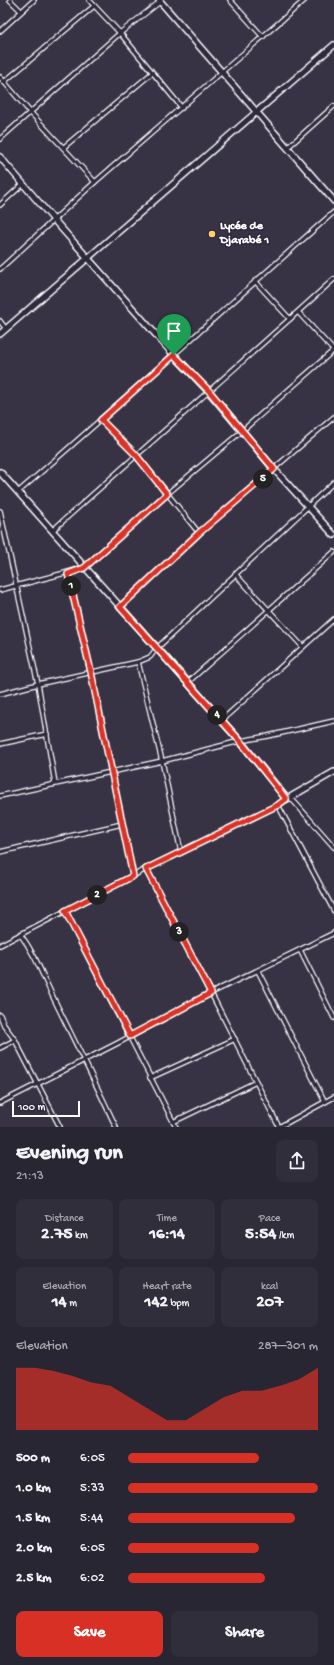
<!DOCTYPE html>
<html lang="en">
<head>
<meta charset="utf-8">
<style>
	body { margin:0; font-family:"Gochi Hand",sans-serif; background:#312e3c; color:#f1f3f6; height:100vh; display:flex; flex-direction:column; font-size:15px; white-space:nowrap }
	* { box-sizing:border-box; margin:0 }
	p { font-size:13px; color:#a5a5ac }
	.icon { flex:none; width:22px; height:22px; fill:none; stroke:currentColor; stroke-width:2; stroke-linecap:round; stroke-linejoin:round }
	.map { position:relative; height:1127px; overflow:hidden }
	.side { display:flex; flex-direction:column; background:#292634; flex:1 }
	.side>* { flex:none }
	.scale { position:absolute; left:12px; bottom:10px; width:68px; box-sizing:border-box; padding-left:4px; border:2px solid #fff; border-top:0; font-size:11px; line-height:14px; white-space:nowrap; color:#fff; -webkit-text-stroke:3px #2f2a3d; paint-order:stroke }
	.pin { position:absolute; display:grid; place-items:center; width:34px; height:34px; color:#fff; margin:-41px -17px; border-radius:50% 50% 50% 0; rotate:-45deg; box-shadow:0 0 4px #0007 }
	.pin .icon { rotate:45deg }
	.km { position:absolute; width:20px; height:20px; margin:-10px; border-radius:50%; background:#222; color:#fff; font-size:11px; line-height:20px; text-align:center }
	.round { display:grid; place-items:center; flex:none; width:42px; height:42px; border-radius:8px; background:#312e3c }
	.overview { display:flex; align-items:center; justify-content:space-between; height:68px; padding:0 16px }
	h1 { font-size:22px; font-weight:800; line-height:30px }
	.metrics { display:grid; grid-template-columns:repeat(3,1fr); gap:6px; height:68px; padding:4px 16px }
	.metrics div { display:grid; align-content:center; border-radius:8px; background:#312e3c; text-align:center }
	.metrics b { font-size:17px; font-weight:800 }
	.metrics small { font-size:11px; font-weight:400 }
	.metrics p { font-size:11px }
	.chart { height:112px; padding:8px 16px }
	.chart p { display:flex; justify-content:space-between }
	.chart svg { width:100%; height:72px; margin-top:4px; fill:#d93025; opacity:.7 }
	.cta { display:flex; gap:8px; margin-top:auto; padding:8px 16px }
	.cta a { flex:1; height:46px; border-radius:8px; background:#d93025; color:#fff; font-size:16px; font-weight:800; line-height:46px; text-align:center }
	.cta a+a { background:#312e3c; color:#f1f3f6 }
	ul { padding:0 16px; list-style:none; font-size:13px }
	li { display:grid; grid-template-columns:64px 48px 1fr; align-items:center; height:30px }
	li i { height:10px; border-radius:5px; background:#d93025 }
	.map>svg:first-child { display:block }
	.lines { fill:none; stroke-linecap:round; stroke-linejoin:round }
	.street-casing { stroke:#fff; stroke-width:6 }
	.secondary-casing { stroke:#fff; stroke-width:8 }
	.street { stroke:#2f2a3d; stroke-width:3.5 }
	.secondary { stroke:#2f2a3d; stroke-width:5 }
	.route-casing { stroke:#fff; stroke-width:8 }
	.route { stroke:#d93025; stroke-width:5 }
	.poi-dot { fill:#ffd166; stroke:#2f2a3d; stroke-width:1.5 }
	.labels { text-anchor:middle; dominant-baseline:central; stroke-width:3; stroke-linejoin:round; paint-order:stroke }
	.poi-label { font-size:12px; font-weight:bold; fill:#fff; stroke:#2f2a3d; text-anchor:start }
</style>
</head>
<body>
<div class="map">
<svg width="334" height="1127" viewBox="0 0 334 1127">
	<rect width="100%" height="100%" fill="#373345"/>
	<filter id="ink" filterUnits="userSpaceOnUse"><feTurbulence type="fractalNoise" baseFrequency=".025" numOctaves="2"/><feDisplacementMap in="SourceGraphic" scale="8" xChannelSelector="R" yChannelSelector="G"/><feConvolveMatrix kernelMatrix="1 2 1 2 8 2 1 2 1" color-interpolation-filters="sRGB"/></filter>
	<g filter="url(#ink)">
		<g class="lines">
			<defs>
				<g id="street">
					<polyline points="10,0 21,11"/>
					<polyline points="89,0 120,33 182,108"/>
					<polyline points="230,0 263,37"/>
					<polyline points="0,31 34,0"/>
					<polyline points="0,77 30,112 95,182"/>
					<polyline points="4,82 94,6"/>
					<polyline points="0,139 120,33 161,1"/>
					<polyline points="64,147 152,73"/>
					<polyline points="287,148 334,106"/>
					<polyline points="0,205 23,184"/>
					<polyline points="0,269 95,182 305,0"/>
					<polyline points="255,281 290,319"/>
					<polyline points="298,312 334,351"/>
					<polyline points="0,321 6,329"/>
					<polyline points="101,420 136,455 199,533"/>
					<path d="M 18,492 C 125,400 228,305 334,212"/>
					<polyline points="0,511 38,684 55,783"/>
					<path d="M 53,530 C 146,446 241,364 334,279"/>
					<polyline points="68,573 91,672 133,876"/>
					<polyline points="235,574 303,647"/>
					<polyline points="0,590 84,568 167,494 242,431 334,350"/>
					<polyline points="120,607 199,533 334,417"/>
					<polyline points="138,662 162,761 181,852"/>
					<polyline points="187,683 334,552"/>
					<polyline points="0,694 38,684 138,662 150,657 157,648 334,482"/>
					<polyline points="222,720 334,619"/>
					<polyline points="0,744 47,734"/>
					<polyline points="0,796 162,761 240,741 268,736 334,721"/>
					<polyline points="290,797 334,847"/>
					<polyline points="278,805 334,911"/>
					<polyline points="0,852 122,824"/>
					<polyline points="146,869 211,993 279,1127"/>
					<polyline points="65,911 176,1127"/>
					<path d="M 20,934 C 36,955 43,977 54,999 C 75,1042 96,1084 116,1127"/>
					<polyline points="0,945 146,869 278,805 287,799"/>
					<polyline points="300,950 334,1018"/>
					<polyline points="258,971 325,1102"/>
					<polyline points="0,1015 4,1025 15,1040 60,1127"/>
					<polyline points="0,1048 15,1040"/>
					<polyline points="150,1078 235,1039"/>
					<polyline points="0,1103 118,1043 211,993 334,933"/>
					<polyline points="173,1122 256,1082"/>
					<polyline points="279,1127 334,1097"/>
				</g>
				<g id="secondary">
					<polyline points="159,0 334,201"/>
					<polyline points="0,157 54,220 174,355 209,392 274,469 334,535"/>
					<polyline points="0,334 334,45"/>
					<polyline points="0,472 240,741 287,799 334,772"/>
				</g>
			</defs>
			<use href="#street" class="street-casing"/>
			<use href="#secondary" class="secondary-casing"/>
			<use href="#street" class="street"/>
			<use href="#secondary" class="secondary"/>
		</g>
	</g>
	<g class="lines" filter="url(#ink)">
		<defs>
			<polygon id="route" points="174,355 210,392 274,469 199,533 120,607 240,741 286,799 278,805 146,869 211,993 130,1036 65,911 133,876 91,672 68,574 84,568 167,494 136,455 101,420"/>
		</defs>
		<use href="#route" class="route-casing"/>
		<use href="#route" class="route"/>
	</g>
	<circle class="poi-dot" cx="212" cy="234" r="4"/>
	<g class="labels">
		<g class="poi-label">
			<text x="220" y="227">Lycée de<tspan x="220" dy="14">Djarabé 1</tspan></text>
		</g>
	</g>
</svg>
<div class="scale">100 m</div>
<div class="pin" style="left:174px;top:355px;background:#1e9e55"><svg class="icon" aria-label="arrive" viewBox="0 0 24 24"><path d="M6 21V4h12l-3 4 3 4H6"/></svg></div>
<b class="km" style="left:71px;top:586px">1</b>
<b class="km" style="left:97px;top:895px">2</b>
<b class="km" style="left:179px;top:932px">3</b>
<b class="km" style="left:217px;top:715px">4</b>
<b class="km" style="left:263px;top:479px">5</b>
</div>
<section class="side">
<div class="overview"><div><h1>Evening run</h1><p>21:13</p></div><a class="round"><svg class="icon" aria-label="share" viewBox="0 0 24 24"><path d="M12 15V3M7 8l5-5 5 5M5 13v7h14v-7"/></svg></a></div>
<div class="metrics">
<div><p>Distance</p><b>2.75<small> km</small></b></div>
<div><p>Time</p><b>16:14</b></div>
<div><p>Pace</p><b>5:54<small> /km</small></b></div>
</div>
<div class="metrics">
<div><p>Elevation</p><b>14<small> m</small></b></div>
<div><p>Heart rate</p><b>142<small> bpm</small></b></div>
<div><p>kcal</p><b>207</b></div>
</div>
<div class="chart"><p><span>Elevation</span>287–301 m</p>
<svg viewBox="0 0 160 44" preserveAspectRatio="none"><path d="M0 44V6L10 6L20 8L30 11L40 15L50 17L60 24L70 31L80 38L90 38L100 31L110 24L120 20L130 20L140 17L150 13L160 6V44z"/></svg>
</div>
<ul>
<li><b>500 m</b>6:05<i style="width:69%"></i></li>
<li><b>1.0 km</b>5:33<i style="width:100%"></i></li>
<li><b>1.5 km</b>5:44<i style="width:88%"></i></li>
<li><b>2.0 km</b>6:05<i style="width:69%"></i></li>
<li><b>2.5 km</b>6:02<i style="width:72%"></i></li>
</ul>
<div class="cta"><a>Save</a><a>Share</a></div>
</section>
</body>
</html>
